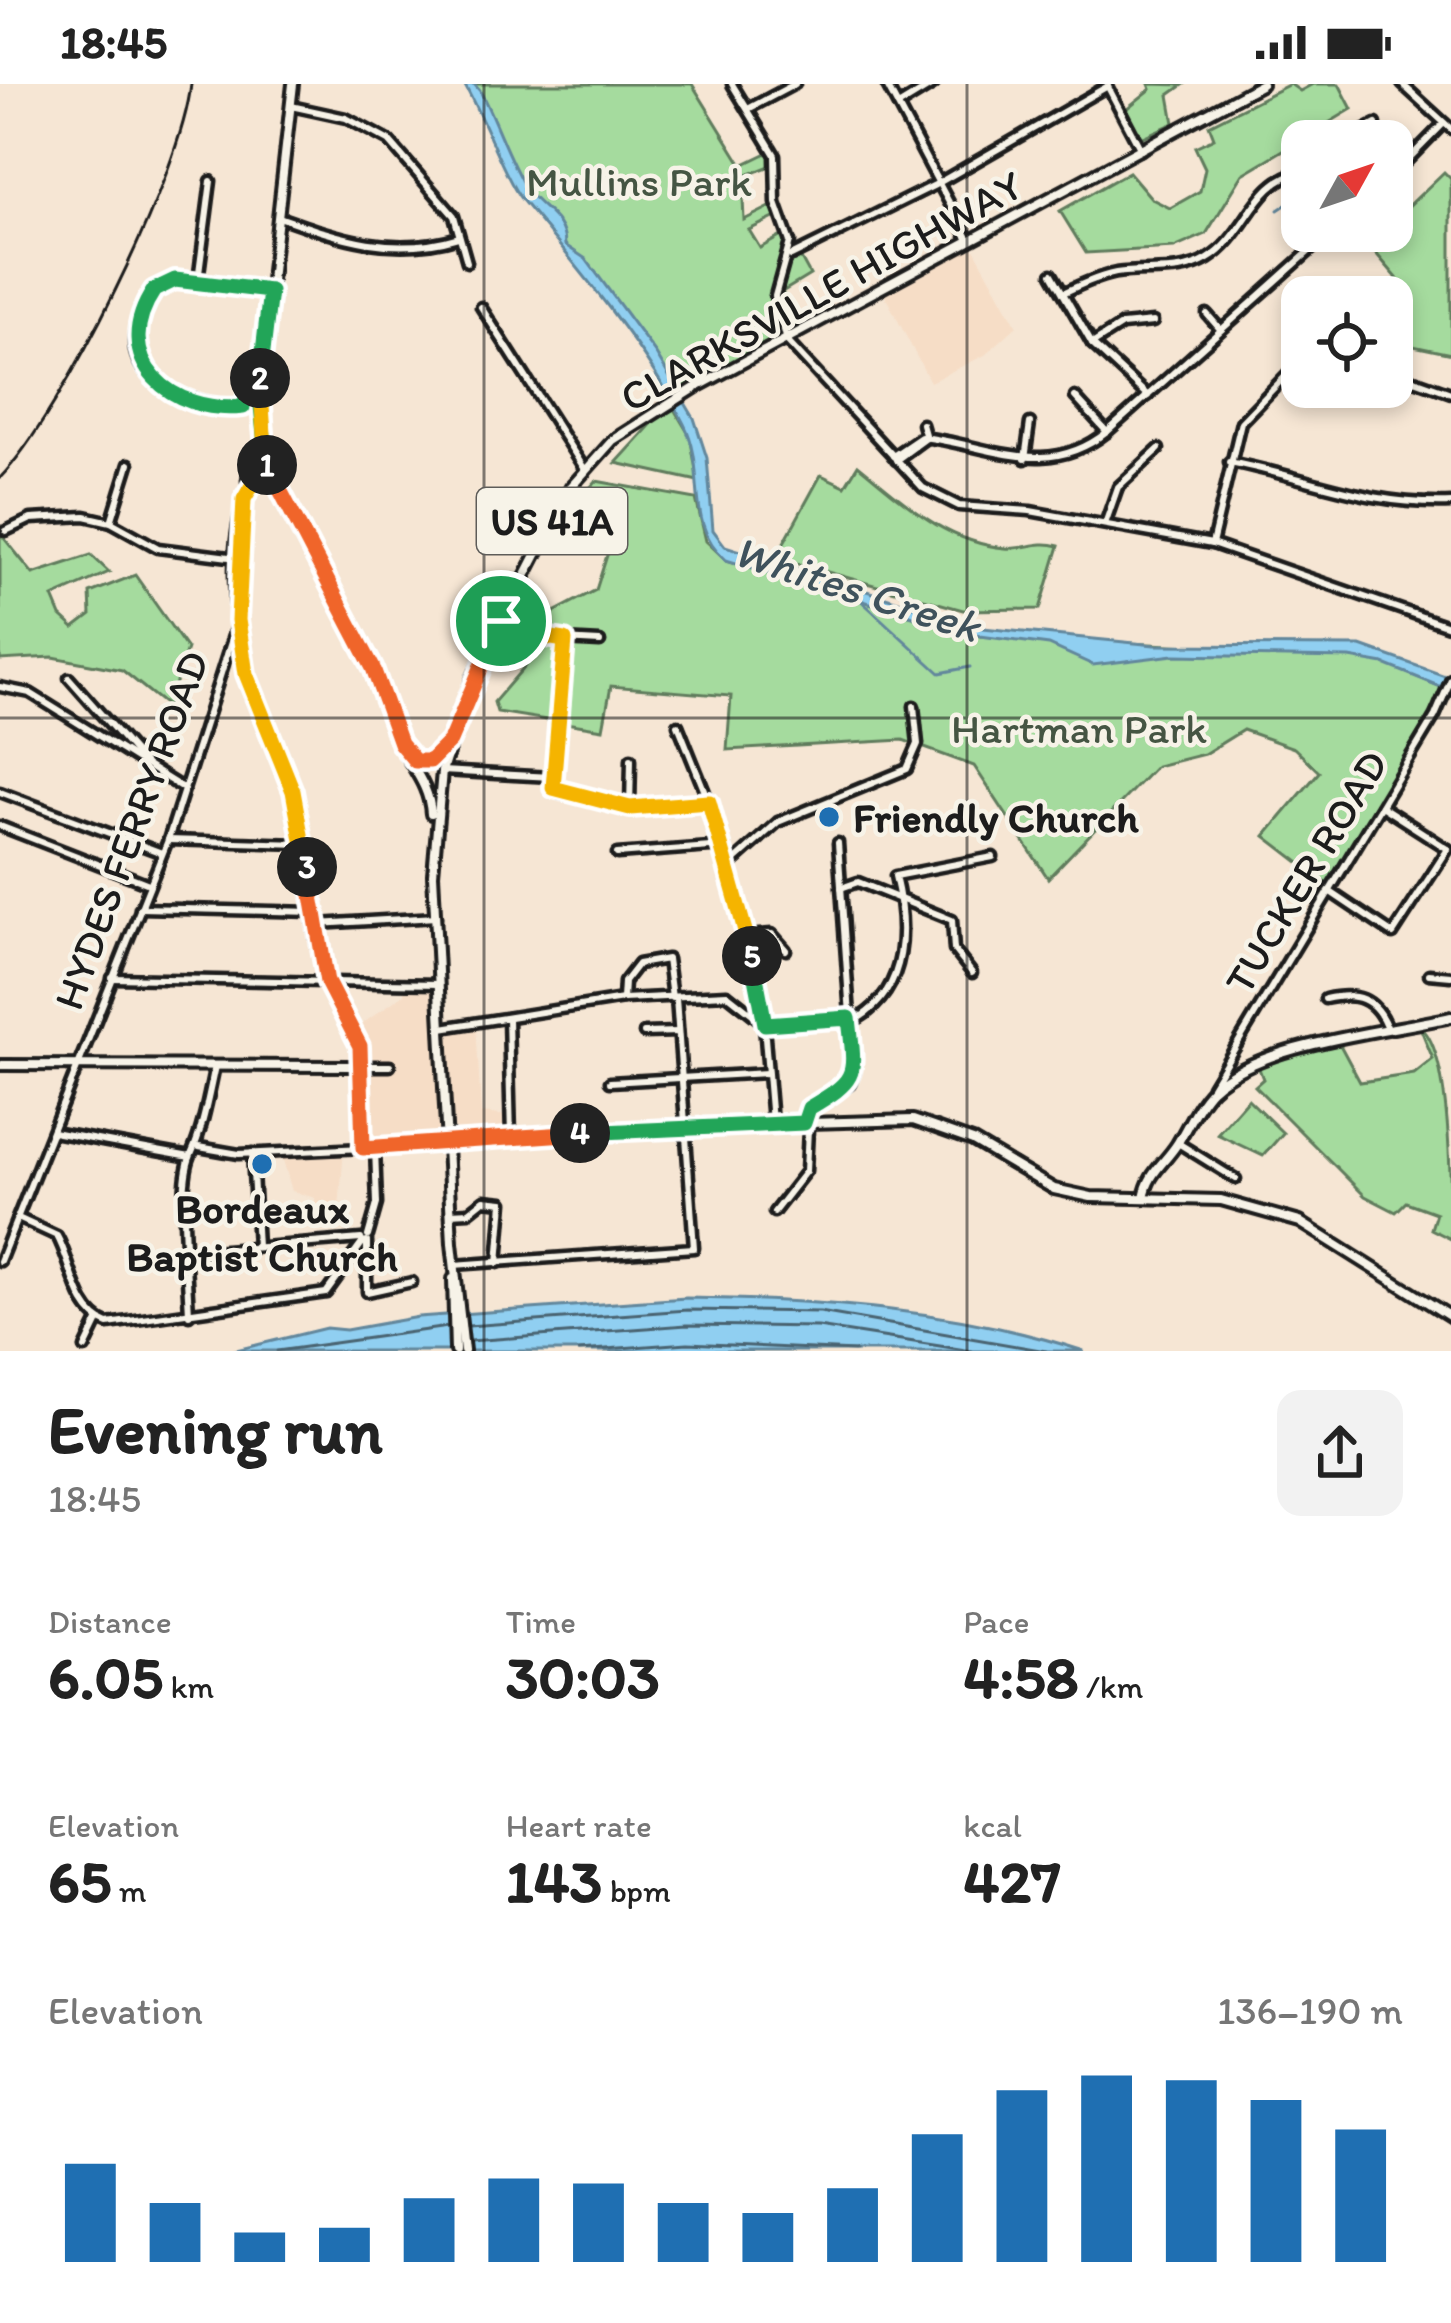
<!DOCTYPE html>
<html lang="en">
<head>
<meta charset="utf-8">
<style>
	body { margin:0; font-family:Itim,sans-serif; background:#f2f2f2; color:#222; height:100vh; display:flex; flex-direction:column; font-size:45px; white-space:nowrap }
	* { box-sizing:border-box; margin:0 }
	p { font-size:39px; color:#767676 }
	.icon { flex:none; width:66px; height:66px; fill:none; stroke:currentColor; stroke-width:2; stroke-linecap:round; stroke-linejoin:round }
	.map { position:relative; height:1267px; overflow:hidden }
	.sheet { display:flex; flex-direction:column; background:#fff; flex:1 }
	.sheet>* { flex:none }
	.needle { width:78px; rotate:50deg }
	.controls { position:absolute; left:1281px; top:36px; display:grid; gap:24px }
	.controls a { display:grid; place-items:center; width:132px; height:132px; border-radius:24px; background:#fff; box-shadow:0 6px 18px #0003; font-size:60px }
	.pin { position:absolute; display:grid; place-items:center; width:102px; height:102px; color:#fff; margin:-51px; border:6px solid #fff; border-radius:50%; box-shadow:0 3px 12px #0007 }
	.km { position:absolute; width:60px; height:60px; margin:-30px; border-radius:50%; background:#222; color:#fff; font-size:33px; line-height:60px; text-align:center }
	.round { display:grid; place-items:center; flex:none; width:126px; height:126px; border-radius:24px; background:#f2f2f2 }
	.headline { display:flex; align-items:center; justify-content:space-between; height:204px; padding:0 48px }
	h1 { font-size:66px; font-weight:700; line-height:90px }
	.stats { display:grid; grid-template-columns:repeat(3,1fr); gap:18px; height:204px; padding:12px 48px }
	.stats div { display:grid; align-content:center }
	.stats b { font-size:60px; font-weight:700 }
	.stats small { font-size:33px; font-weight:400 }
	.stats p { font-size:33px }
	.chart { height:336px; padding:24px 48px }
	.chart p { display:flex; justify-content:space-between }
	.chart svg { width:100%; height:216px; margin-top:12px; stroke:#1f6fb2; stroke-width:6 }
	.status { display:flex; justify-content:space-between; align-items:center; height:84px; padding:0 60px; background:#fff; direction:ltr }
	.status svg { height:33px; fill:currentColor }
	.map>svg:first-child { display:block }
	.built { fill:#f6ddc6 }
	.green { fill:#a5db9e; stroke:#607c5d; stroke-width:3 }
	.water { fill:#90cff1; stroke:#62879c; stroke-width:3 }
	.lines { fill:none; stroke-linecap:round; stroke-linejoin:round }
	.shore { stroke:#4a6471; stroke-width:3 }
	.stream { stroke:#62879c; stroke-width:3 }
	.minor-casing { stroke:#1c1c1c; stroke-width:15 }
	.major-casing { stroke:#1c1c1c; stroke-width:16 }
	.minor { stroke:#f7f3e8; stroke-width:6 }
	.major { stroke:#f7f3e8; stroke-width:8 }
	.rail { stroke:#1c1c1c; stroke-width:3 }
	.split-1-casing { stroke:#fff; stroke-width:24 }
	.split-2-casing { stroke:#fff; stroke-width:24 }
	.split-3-casing { stroke:#fff; stroke-width:24 }
	.split-4-casing { stroke:#fff; stroke-width:24 }
	.split-5-casing { stroke:#fff; stroke-width:24 }
	.split-6-casing { stroke:#fff; stroke-width:24 }
	.split-1 { stroke:#f0652b; stroke-width:15 }
	.split-2 { stroke:#22a559; stroke-width:15 }
	.split-3 { stroke:#f5b400; stroke-width:15 }
	.split-4 { stroke:#f0652b; stroke-width:15 }
	.split-5 { stroke:#22a559; stroke-width:15 }
	.split-6 { stroke:#f5b400; stroke-width:15 }
	.grid { fill:none; stroke:#1c1c1c; stroke-width:3; stroke-opacity:0.55 }
	.poi-dot { fill:#1f6fb2; stroke:#f7f3e8; stroke-width:4.5 }
	.labels { text-anchor:middle; dominant-baseline:central; stroke-width:9; stroke-linejoin:round; paint-order:stroke }
	.shield { fill:#f7f3e8; stroke:#5e5c59; stroke-width:3 }
	.shield-label { font-size:39px; font-weight:bold; fill:#1c1c1c }
	.park-label { font-size:42px; fill:#455543; stroke:#f7f3e8 }
	.street-label { font-size:42px; fill:#1c1c1c; stroke:#f7f3e8 }
	.poi-label { font-size:42px; font-weight:bold; fill:#1c1c1c; stroke:#f7f3e8; text-anchor:start }
	.water-label { font-size:45px; font-style:italic; fill:#3f525c; stroke:#f7f3e8 }
</style>
</head>
<body>
<div class="status"><b>18:45</b><svg viewBox="0 0 49 12"><path d="M0 12V9h3v3zM5 12V6h3v6zM10 12V3h3v9zM15 12V0h3v12zM26 1h20v11H26zM47 4h2v5h-2z"/></svg></div>
<div class="map">
<svg width="1451" height="1267" viewBox="0 0 1451 1267">
	<rect width="100%" height="100%" fill="#f6e6d4"/>
	<filter id="ink" filterUnits="userSpaceOnUse"><feTurbulence type="fractalNoise" baseFrequency=".00833" numOctaves="2"/><feDisplacementMap in="SourceGraphic" scale="24" xChannelSelector="R" yChannelSelector="G"/><feConvolveMatrix kernelMatrix="1 2 1 2 8 2 1 2 1" color-interpolation-filters="sRGB"/></filter>
	<g filter="url(#ink)">
		<g class="built">
			<polygon points="971,159 1017,242 985,271 930,298 883,208"/>
			<polygon points="404,899 440,900 442,944 476,939 481,1029 510,1032 511,1054 363,1064 355,945 404,910"/>
			<polygon points="344,1066 339,1124 316,1127 315,1114 292,1107 281,1069"/>
		</g>
		<g class="green">
			<polygon points="471,0 692,0 742,81 771,67 775,80 742,93 744,136 774,121 778,132 749,146 760,164 787,149 810,191 782,208 803,245 677,313 524,105"/>
			<polygon points="1149,0 1183,1 1169,11 1174,39 1140,54 1126,25 1151,5"/>
			<polygon points="1290,0 1300,7 1313,0 1339,0 1352,25 1243,90 1206,150 1174,164 1086,169 1060,127 1129,88 1152,115 1170,124 1200,107 1205,84 1195,63 1214,54 1209,41"/>
			<polygon points="1444,88 1451,95 1451,270 1408,261 1392,244 1392,213 1379,213 1397,194 1368,160 1382,147 1392,147 1392,138"/>
			<polygon points="674,325 690,352 698,397 616,379 658,333"/>
			<path d="M 858,381 C 904,418 944,458 1005,464 C 1025,466 1037,456 1059,462 L 1040,525 L 963,526 L 788,477 L 782,462 L 821,391 L 845,402 Z"/>
			<polygon points="596,397 696,415 706,457 726,476 980,552 1298,567 1379,577 1444,604 1330,802 1265,752 1319,688 1294,664 1243,646 1204,670 1156,682 1048,794 974,682 903,656 727,666 731,612 611,602 603,645 497,628 494,618 544,560 554,528 596,506 622,424 587,407"/>
			<polygon points="0,449 33,490 91,471 109,488 53,513 61,532 74,544 91,531 90,509 135,491 187,565 168,623 122,586 53,573 0,576"/>
			<path d="M 1420,943 C 1451,964 1451,1105 1451,1155 L 1431,1145 L 1436,1129 L 1406,1118 L 1396,1128 L 1365,1112 L 1255,1002 L 1263,995 L 1257,979 L 1339,959 L 1360,998 L 1414,990 L 1433,975 Z"/>
			<polygon points="1248,1015 1283,1049 1263,1072 1217,1050"/>
		</g>
		<g class="water">
			<path d="M 464,0 L 474,0 L 480,7 C 497,39 508,76 527,106 C 541,126 565,134 565,161 L 586,175 L 656,270 L 694,334 L 707,374 L 713,446 L 725,462 L 983,544 L 1155,561 L 1361,562 L 1451,594 L 1451,607 L 1384,580 L 1350,574 L 1174,571 L 1093,581 L 1049,561 L 980,552 L 726,476 C 683,439 708,387 684,340 C 646,264 576,181 522,116 C 506,97 481,29 464,0 Z"/>
			<path d="M 686,1214 C 820,1216 956,1225 1084,1267 L 232,1267 L 326,1244 L 346,1246 L 418,1233 Z"/>
		</g>
		<g class="lines">
			<g class="shore">
				<polyline points="468,1242 687,1226 820,1228 1046,1267"/>
				<polyline points="470,1257 687,1241 818,1243 972,1267"/>
				<polyline points="277,1267 448,1243"/>
				<polyline points="579,1267 688,1259 855,1267"/>
			</g>
			<g class="stream">
				<polyline points="1278,126 1302,110"/>
				<polyline points="1296,159 1306,161 1315,153"/>
				<polyline points="856,512 940,589 970,583"/>
			</g>
			<defs>
				<g id="minor">
					<polyline points="732,0 775,71 776,119 790,158 775,212 787,257 923,404 959,422 1030,427 1212,460 1451,543"/>
					<polyline points="886,0 969,156"/>
					<polyline points="1402,0 1451,45"/>
					<polyline points="1108,3 1141,66"/>
					<polyline points="291,22 346,34 389,57 454,132 467,178"/>
					<polyline points="898,22 934,0"/>
					<polyline points="748,25 795,0"/>
					<polyline points="1344,57 1376,40"/>
					<polyline points="1392,92 1444,39"/>
					<path d="M 279,133 C 341,155 394,173 459,153"/>
					<polyline points="1314,147 1322,156"/>
					<polyline points="791,172 935,101 1108,2"/>
					<polyline points="1052,190 1092,260 1148,312"/>
					<polyline points="198,197 211,97"/>
					<path d="M 1063,209 C 1080,201 1097,193 1116,189 C 1147,184 1180,192 1208,175 C 1247,152 1255,94 1302,88"/>
					<polyline points="481,223 584,384"/>
					<polyline points="1207,230 1220,245"/>
					<polyline points="1092,260 1122,241 1153,238"/>
					<polyline points="1392,288 1451,309"/>
					<path d="M 259,303 L 249,307 L 238,325 C 170,314 99,288 154,206 L 174,196 L 270,207"/>
					<polyline points="1075,313 1107,348"/>
					<polyline points="922,340 926,354"/>
					<path d="M 893,372 L 921,353 C 988,360 1046,397 1107,348 L 1332,147"/>
					<polyline points="1025,375 1030,339"/>
					<polyline points="896,376 926,354"/>
					<path d="M 266,378 C 222,426 232,530 246,590 C 257,635 286,673 295,718 C 307,771 310,852 328,899 C 339,930 359,946 361,982 L 390,982"/>
					<path d="M 1229,378 C 1309,393 1367,422 1451,419"/>
					<polyline points="247,397 251,368"/>
					<polyline points="111,438 129,380"/>
					<polyline points="1105,440 1118,403 1159,365"/>
					<polyline points="6,447 31,435 85,432 111,438 158,464 237,474"/>
					<polyline points="1212,460 1241,338 1302,275"/>
					<polyline points="501,537 544,555 600,558"/>
					<polyline points="69,594 146,681"/>
					<polyline points="0,603 30,609 184,705"/>
					<polyline points="678,641 715,733 761,905 772,1038"/>
					<polyline points="442,687 552,693 559,708 630,724 709,719"/>
					<polyline points="552,693 565,556"/>
					<polyline points="0,708 162,769"/>
					<polyline points="1381,722 1448,765"/>
					<polyline points="630,724 631,675"/>
					<polyline points="0,742 149,800"/>
					<polyline points="168,756 302,760"/>
					<polyline points="617,770 724,762"/>
					<polyline points="729,782 778,738 907,685 918,660 914,622"/>
					<polyline points="841,804 858,798 952,836 954,866 972,889"/>
					<polyline points="1329,807 1393,850 1448,765"/>
					<polyline points="140,824 315,828"/>
					<polyline points="318,840 436,833"/>
					<polyline points="747,852 772,850 786,866"/>
					<polyline points="1429,890 1451,892"/>
					<polyline points="112,894 438,900"/>
					<polyline points="623,915 624,898 638,880 667,875 672,914"/>
					<path d="M 1325,915 C 1356,908 1375,913 1387,944"/>
					<polyline points="508,934 511,1054"/>
					<path d="M 442,944 L 623,915 L 727,910 L 765,940 L 859,934 C 909,903 907,841 895,792 L 993,773"/>
					<polyline points="644,949 678,948"/>
					<polyline points="610,998 767,989"/>
					<polyline points="1212,1002 1435,632 1451,595"/>
					<polyline points="53,1048 190,1073"/>
					<polyline points="1178,1059 1236,1095"/>
					<polyline points="199,1063 239,1070 363,1064"/>
					<polyline points="252,1069 257,1163"/>
					<polyline points="774,1128 806,1087 809,1024 850,1000 854,989 838,759"/>
					<polyline points="450,1129 469,1128 484,1116 503,1118 498,1179"/>
					<path d="M 18,1134 L 57,1152 C 72,1178 76,1229 108,1240 L 326,1209 L 363,1158"/>
					<polyline points="368,1152 377,1120 375,1064"/>
					<polyline points="367,1158 367,1208 412,1198"/>
					<polyline points="187,1169 361,1155"/>
					<polyline points="0,1177 168,756 238,536"/>
					<polyline points="454,1181 694,1164 676,914"/>
					<path d="M 189,1231 C 188,1194 177,1102 191,1071 C 203,1044 208,1014 215,982"/>
					<polyline points="85,1264 98,1237"/>
				</g>
				<g id="major">
					<path d="M 293,0 L 259,303 C 257,409 332,492 373,585 C 383,608 388,632 398,655 C 410,683 429,699 431,730"/>
					<polyline points="421,681 445,663"/>
					<polyline points="0,981 361,982 363,1064 667,1043 913,1036 973,1057 1054,1105 1091,1113 1221,1116 1300,1138 1451,1233"/>
					<path d="M 1144,1114 C 1148,1089 1164,1080 1177,1060 C 1188,1042 1197,1020 1212,1005 C 1261,959 1385,948 1451,933"/>
					<polyline points="453,1195 455,1267"/>
					<polyline points="464,1267 452,1159 433,790 442,687 473,593 571,403 613,356 695,304 1262,0"/>
				</g>
			</defs>
			<use href="#minor" class="minor-casing"/>
			<use href="#major" class="major-casing"/>
			<use href="#minor" class="minor"/>
			<use href="#major" class="major"/>
			<path class="rail" d="M 0,394 C 62,330 182,88 191,0"/>
		</g>
	</g>
	<g class="lines" filter="url(#ink)">
		<defs>
			<polyline id="split-1" points="267,381 373,584 400,659 415,677 430,677 450,657 501,537"/>
			<path id="split-2" d="M 260,294 L 270,207 L 175,196 L 154,206 C 107,276 172,331 243,323 L 249,307 L 259,303 L 267,381"/>
			<polyline id="split-3" points="260,294 266,378 244,415 238,536 246,590 293,707 307,783"/>
			<polyline id="split-4" points="307,783 327,898 360,962 363,1064 580,1049"/>
			<path id="split-5" d="M 580,1049 L 804,1039 L 809,1024 C 860,994 855,992 849,934 L 765,940 L 752,872"/>
			<polyline id="split-6" points="501,537 526,550 565,556 553,704 630,724 709,718 752,872"/>
		</defs>
		<use href="#split-1" class="split-1-casing"/>
		<use href="#split-2" class="split-2-casing"/>
		<use href="#split-3" class="split-3-casing"/>
		<use href="#split-4" class="split-4-casing"/>
		<use href="#split-5" class="split-5-casing"/>
		<use href="#split-6" class="split-6-casing"/>
		<use href="#split-1" class="split-1"/>
		<use href="#split-2" class="split-2"/>
		<use href="#split-3" class="split-3"/>
		<use href="#split-4" class="split-4"/>
		<use href="#split-5" class="split-5"/>
		<use href="#split-6" class="split-6"/>
	</g>
	<path class="grid" d="M 484,0 L 484,1267M 967,0 L 967,1267M 0,634 L 1451,634"/>
	<g class="poi-dot">
		<circle cx="829" cy="733" r="12"/>
		<circle cx="262" cy="1080" r="12"/>
	</g>
	<g class="labels">
		<rect class="shield" x="477" y="404" width="150" height="66" rx="9"/>
		<g class="shield-label">
			<text x="552" y="437">US 41A</text>
		</g>
		<g class="park-label">
			<text x="639" y="97">Mullins Park</text>
			<text x="1079" y="644">Hartman Park</text>
		</g>
		<g class="street-label">
			<text transform="translate(821 207) rotate(-29)">CLARKSVILLE HIGHWAY</text>
			<text transform="translate(131 746) rotate(-70)">HYDES FERRY ROAD</text>
			<text transform="translate(1306 788) rotate(-59)">TUCKER ROAD</text>
		</g>
		<g class="poi-label">
			<text x="853" y="733">Friendly Church</text>
			<text x="262" y="1124" text-anchor="middle">Bordeaux<tspan x="262" dy="48">Baptist Church</tspan></text>
		</g>
		<g class="water-label">
			<text transform="translate(857 504) rotate(18)">Whites Creek</text>
		</g>
	</g>
</svg>
<div class="controls">
<a><svg class="needle" viewBox="-14 -14 28 28"><path d="M0-13l5 13h-10z" fill="#e53935"/><path d="M0 13l5-13h-10z" fill="#767676"/></svg></a>
<a><svg class="icon" aria-label="locate" viewBox="0 0 24 24"><circle cx="12" cy="12" r="6"/><path d="M12 2v4M12 18v4M2 12h4M18 12h4"/></svg></a>
</div>
<div class="pin" style="left:501px;top:537px;background:#1e9e55"><svg class="icon" aria-label="arrive" viewBox="0 0 24 24"><path d="M6 21V4h12l-3 4 3 4H6"/></svg></div>
<b class="km" style="left:267px;top:381px">1</b>
<b class="km" style="left:260px;top:294px">2</b>
<b class="km" style="left:307px;top:783px">3</b>
<b class="km" style="left:580px;top:1049px">4</b>
<b class="km" style="left:752px;top:872px">5</b>
</div>
<section class="sheet">
<div class="headline"><div><h1>Evening run</h1><p>18:45</p></div><a class="round"><svg class="icon" aria-label="share" viewBox="0 0 24 24"><path d="M12 15V3M7 8l5-5 5 5M5 13v7h14v-7"/></svg></a></div>
<div class="stats">
<div><p>Distance</p><b>6.05<small> km</small></b></div>
<div><p>Time</p><b>30:03</b></div>
<div><p>Pace</p><b>4:58<small> /km</small></b></div>
</div>
<div class="stats">
<div><p>Elevation</p><b>65<small> m</small></b></div>
<div><p>Heart rate</p><b>143<small> bpm</small></b></div>
<div><p>kcal</p><b>427</b></div>
</div>
<div class="chart"><p><span>Elevation</span>136–190 m</p>
<svg viewBox="0 0 160 44" preserveAspectRatio="none"><path d="M5 44V24M15 44V32M25 44V38M35 44V37M45 44V31M55 44V27M65 44V28M75 44V32M85 44V34M95 44V29M105 44V18M115 44V9M125 44V6M135 44V7M145 44V11M155 44V17"/></svg>
</div>
</section>
</body>
</html>
